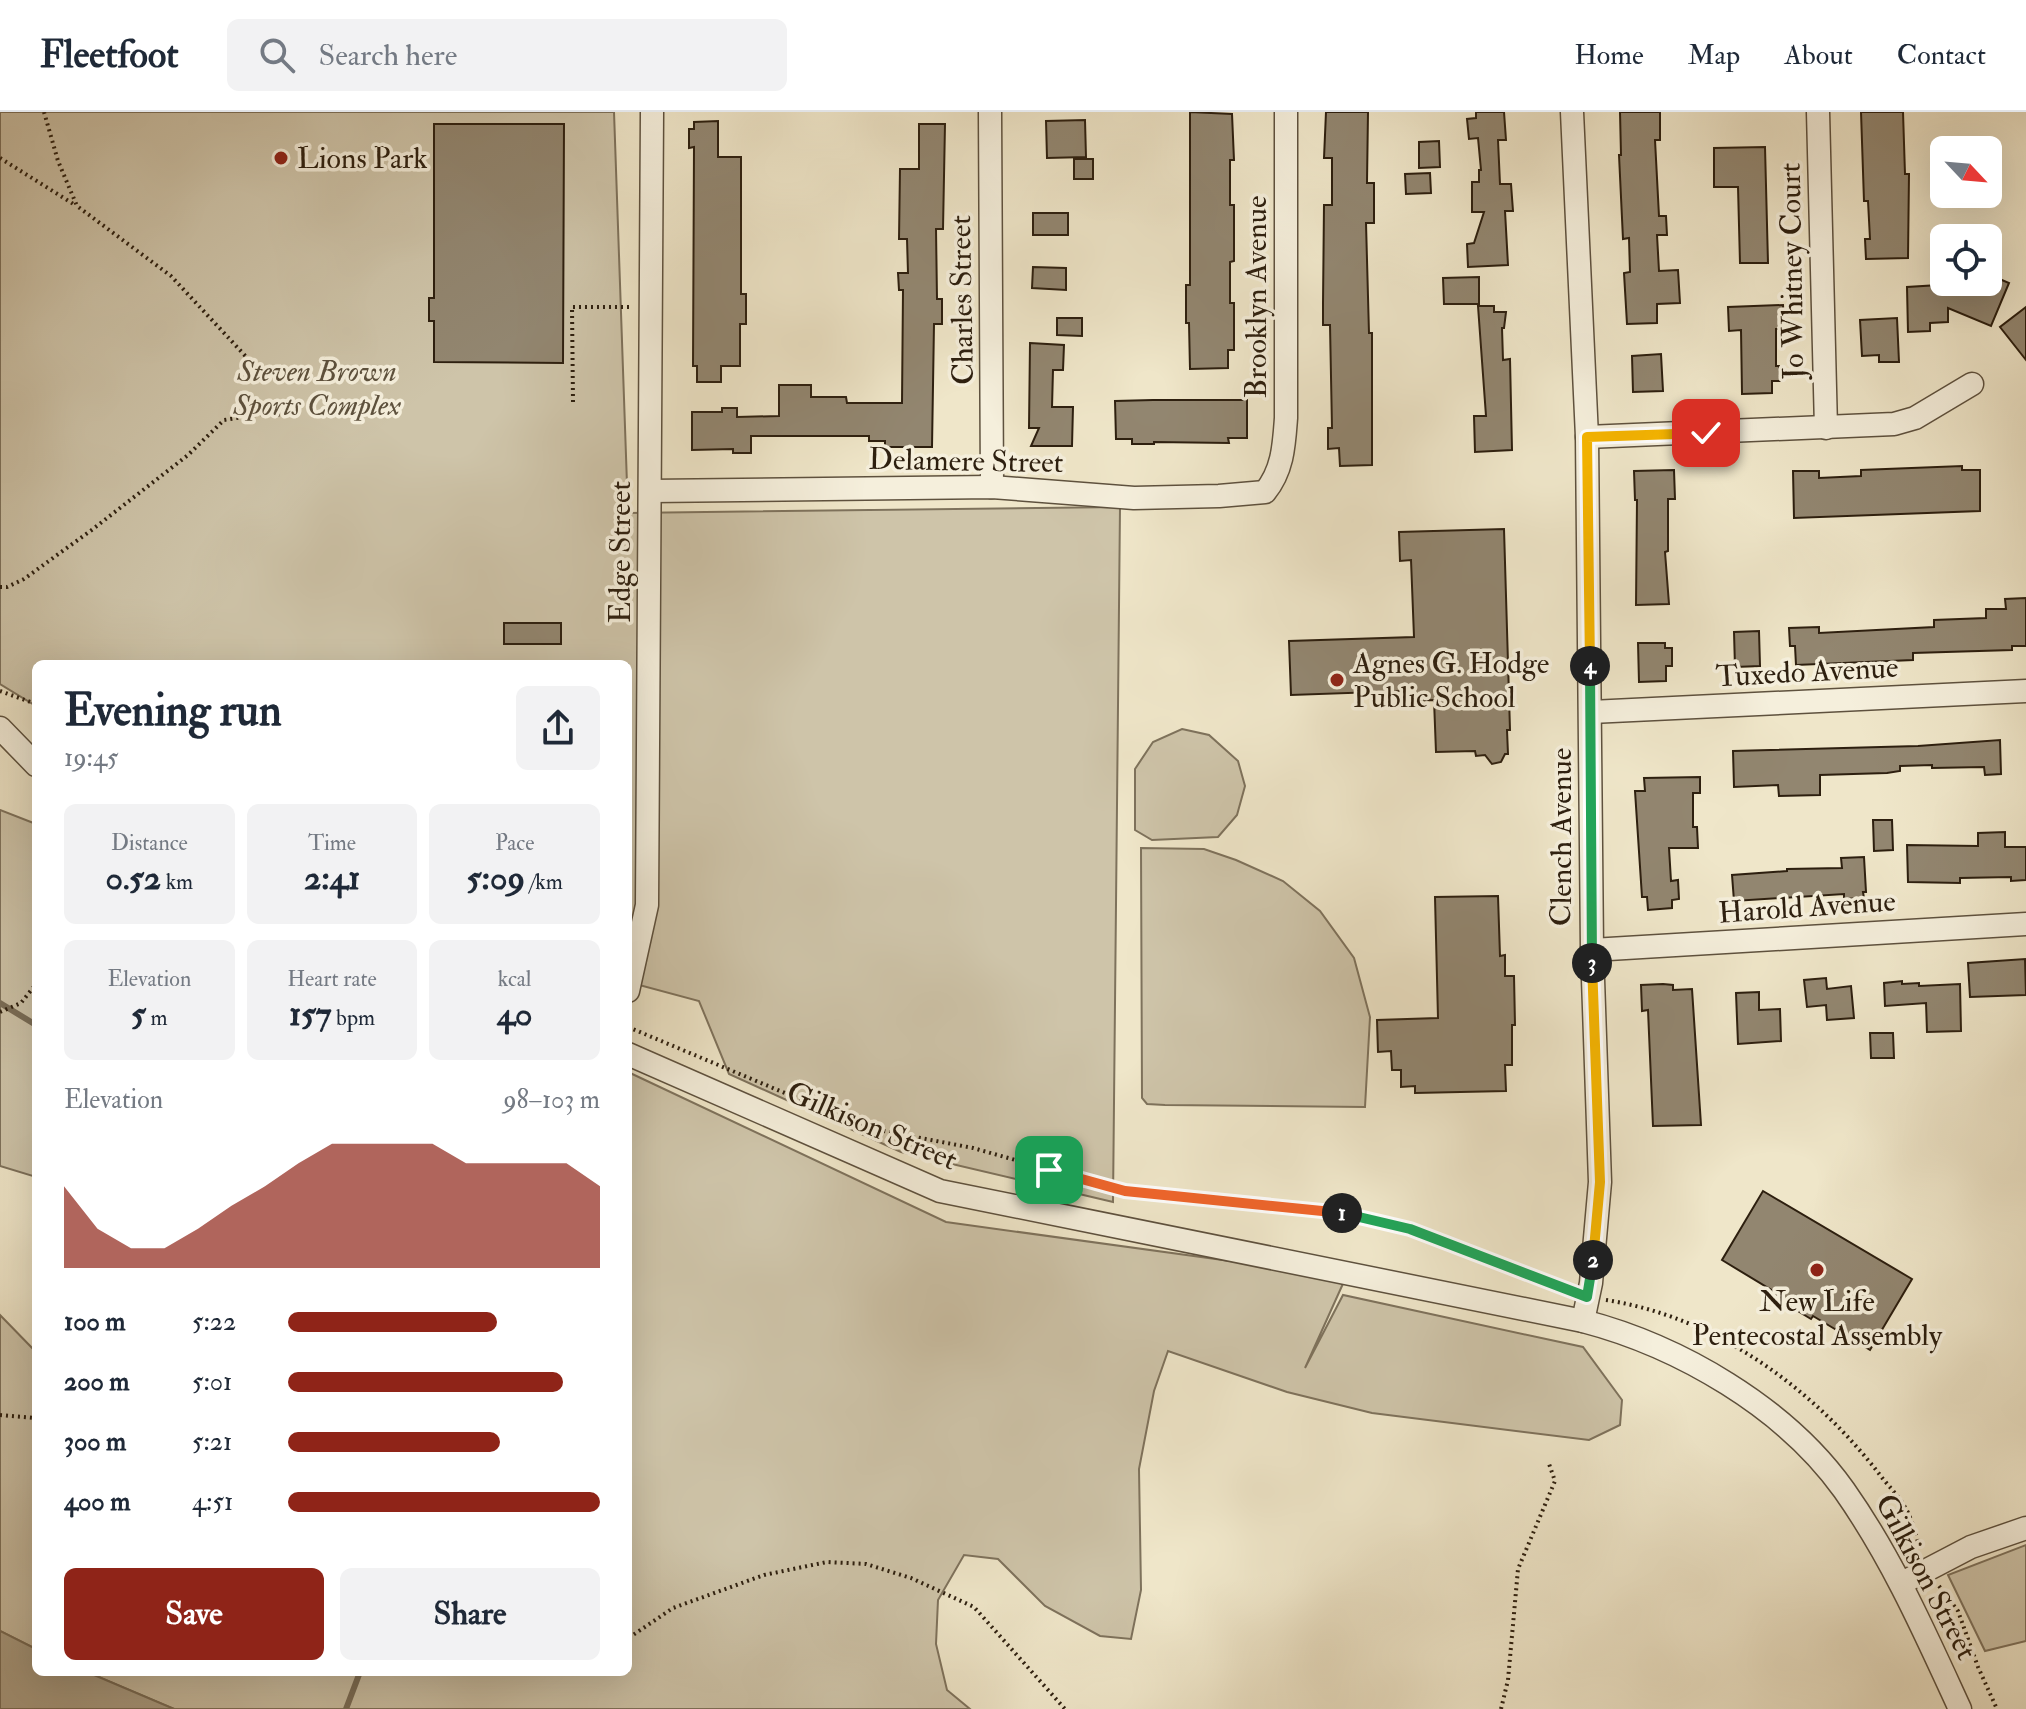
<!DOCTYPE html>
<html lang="en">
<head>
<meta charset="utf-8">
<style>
	body { margin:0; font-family:"IM FELL Double Pica",serif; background:#f2f2f3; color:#1f2937; height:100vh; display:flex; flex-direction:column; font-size:30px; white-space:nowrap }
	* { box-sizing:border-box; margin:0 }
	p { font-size:26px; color:#747a83 }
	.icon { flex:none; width:44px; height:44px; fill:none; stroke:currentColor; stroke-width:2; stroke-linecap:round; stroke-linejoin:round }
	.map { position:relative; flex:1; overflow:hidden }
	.side { position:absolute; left:32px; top:548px; width:600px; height:1016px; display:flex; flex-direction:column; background:#fff; border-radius:12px; box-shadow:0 8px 32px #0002 }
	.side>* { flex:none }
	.needle { width:52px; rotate:116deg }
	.fabs { position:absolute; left:1930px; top:24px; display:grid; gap:16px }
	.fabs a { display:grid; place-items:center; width:72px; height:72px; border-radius:12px; background:#fff; box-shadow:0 8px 32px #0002; font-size:40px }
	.pin { position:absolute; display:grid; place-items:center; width:68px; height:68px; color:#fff; margin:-34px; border-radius:16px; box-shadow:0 4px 12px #0006 }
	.km { position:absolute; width:40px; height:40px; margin:-20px; border-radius:50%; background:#222; color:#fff; font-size:22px; line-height:40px; text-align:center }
	.round { display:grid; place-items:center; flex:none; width:84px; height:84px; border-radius:12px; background:#f2f2f3 }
	.headline { display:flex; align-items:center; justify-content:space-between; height:136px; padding:0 32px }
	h1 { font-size:44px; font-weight:800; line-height:60px }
	.figures { display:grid; grid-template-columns:repeat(3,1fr); gap:12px; height:136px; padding:8px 32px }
	.figures div { display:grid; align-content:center; border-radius:12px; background:#f2f2f3; text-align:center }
	.figures b { font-size:34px; font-weight:800 }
	.figures small { font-size:22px; font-weight:400 }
	.figures p { font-size:22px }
	.chart { height:224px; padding:16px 32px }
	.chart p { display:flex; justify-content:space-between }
	.chart svg { width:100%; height:144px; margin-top:8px; fill:#8f2418; opacity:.7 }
	.button { display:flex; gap:16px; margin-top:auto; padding:16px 32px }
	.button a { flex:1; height:92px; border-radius:12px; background:#8f2418; color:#fff; font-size:32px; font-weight:800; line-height:92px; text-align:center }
	.button a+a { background:#f2f2f3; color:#1f2937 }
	ul { padding:0 32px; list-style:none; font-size:26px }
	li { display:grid; grid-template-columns:128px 96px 1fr; align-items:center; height:60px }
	li i { height:20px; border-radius:10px; background:#8f2418 }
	header { display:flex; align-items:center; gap:48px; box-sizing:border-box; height:112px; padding:0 40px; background:#fff; border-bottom:2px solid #e0e1e3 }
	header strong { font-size:38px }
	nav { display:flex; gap:44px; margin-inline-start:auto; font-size:28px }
	.search { width:560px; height:72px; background:#f2f2f3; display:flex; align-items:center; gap:20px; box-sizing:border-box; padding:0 28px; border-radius:12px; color:#747a83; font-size:30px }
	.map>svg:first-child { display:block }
	.green { fill:#cec4a9; stroke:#7e725c; stroke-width:2 }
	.water { fill:#ada28a; stroke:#7a6e59; stroke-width:2 }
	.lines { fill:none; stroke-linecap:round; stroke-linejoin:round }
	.stream { stroke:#7a6e59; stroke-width:6 }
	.building { fill:#928670; stroke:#2d1f0f; stroke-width:2 }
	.minor-casing { stroke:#5e513e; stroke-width:25 }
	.path { stroke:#2d1f0f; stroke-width:4; stroke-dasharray:2 4; stroke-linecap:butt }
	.minor { stroke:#f5efdc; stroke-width:22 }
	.split-1-casing { stroke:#fff; stroke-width:16 }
	.split-2-casing { stroke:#fff; stroke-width:16 }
	.split-3-casing { stroke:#fff; stroke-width:16 }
	.split-4-casing { stroke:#fff; stroke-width:16 }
	.split-5-casing { stroke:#fff; stroke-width:16 }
	.split-1 { stroke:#f0652b; stroke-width:10 }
	.split-2 { stroke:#22a559; stroke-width:10 }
	.split-3 { stroke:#f5b400; stroke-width:10 }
	.split-4 { stroke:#22a559; stroke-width:10 }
	.split-5 { stroke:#f5b400; stroke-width:10 }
	.poi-dot { fill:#8f2418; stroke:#f5efdc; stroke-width:3 }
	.labels { text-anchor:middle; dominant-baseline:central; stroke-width:7; stroke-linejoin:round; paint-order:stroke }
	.poi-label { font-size:30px; fill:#2d1f0f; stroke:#f5efdc; text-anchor:start }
	.street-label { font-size:30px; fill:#2d1f0f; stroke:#f5efdc }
	.park-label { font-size:30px; font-style:italic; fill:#5d513d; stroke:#f5efdc }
</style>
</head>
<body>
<header>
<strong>Fleetfoot</strong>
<div class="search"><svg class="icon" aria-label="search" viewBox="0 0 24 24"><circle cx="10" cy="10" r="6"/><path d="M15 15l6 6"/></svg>Search here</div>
<nav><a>Home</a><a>Map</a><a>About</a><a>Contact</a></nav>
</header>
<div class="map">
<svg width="2026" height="1597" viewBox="0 0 2026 1597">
	<rect width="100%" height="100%" fill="#efe6c9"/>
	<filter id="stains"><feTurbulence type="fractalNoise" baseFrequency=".0025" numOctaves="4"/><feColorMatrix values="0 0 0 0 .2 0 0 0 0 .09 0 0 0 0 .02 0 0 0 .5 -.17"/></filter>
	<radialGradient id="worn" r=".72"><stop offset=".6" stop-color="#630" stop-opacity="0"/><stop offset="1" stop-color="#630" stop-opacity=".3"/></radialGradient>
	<g class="green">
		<polygon points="0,0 614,0 628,401 1120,395 1113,1090 901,1040 729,962 699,889 628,870 628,552 36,552 36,594 0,572"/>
		<polygon points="1182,617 1209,623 1238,649 1245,674 1237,703 1218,725 1152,728 1135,718 1135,657 1153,630"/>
		<polygon points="0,698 36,712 36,1065 0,1054"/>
		<polygon points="1141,736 1204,737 1236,748 1283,769 1320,799 1354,846 1370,905 1365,995 1165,993 1147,992 1142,986"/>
		<polygon points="628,960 946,1110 1346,1165 1305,1256 1343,1183 1583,1235 1622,1288 1620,1313 1589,1328 1372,1301 1287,1280 1168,1239 1154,1279 1139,1357 1141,1478 1131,1527 1100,1524 1045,1494 998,1447 964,1443 938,1488 936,1532 947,1578 970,1597 174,1597 87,1560 628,1560"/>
		<polygon points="0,1203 36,1240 36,1537 0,1519"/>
		<polygon points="2026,1433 2026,1529 1985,1539 1948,1463"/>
	</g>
	<polygon class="water" points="0,1519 36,1537 36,1560 87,1560 174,1597 0,1597"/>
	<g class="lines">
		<g class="stream">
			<polyline points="0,891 36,913"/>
			<polyline points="346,1597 360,1560"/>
		</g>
	</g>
	<g class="building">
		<polygon points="1190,0 1232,2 1234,48 1230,48 1230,93 1234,93 1234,149 1230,150 1230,191 1234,191 1234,238 1228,238 1228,256 1190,257 1189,211 1186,211 1186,173 1190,173"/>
		<polygon points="1326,0 1368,0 1367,71 1374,71 1374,111 1366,111 1369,221 1372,221 1372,353 1340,354 1339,336 1328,337 1328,316 1332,316 1330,213 1323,213 1323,192 1324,93 1332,93 1332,46 1324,46"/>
		<polygon points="1476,0 1504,0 1506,28 1498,28 1500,72 1511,72 1513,99 1505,99 1508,153 1468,155 1467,132 1474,131 1484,100 1472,100 1472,70 1479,70 1479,58 1481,58 1478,26 1469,27 1467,7 1476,6"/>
		<polygon points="1620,0 1660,0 1660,28 1655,28 1659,104 1666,104 1667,123 1657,123 1659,159 1678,158 1680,191 1657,192 1657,211 1627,212 1624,161 1630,160 1629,126 1623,127 1619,43 1621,43"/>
		<polygon points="1861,0 1903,0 1905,62 1909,62 1908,146 1866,147 1865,127 1870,127 1868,89 1864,89"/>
		<polygon points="1085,8 1086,45 1047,46 1046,9"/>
		<polygon points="718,9 718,45 741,45 741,182 746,182 746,212 740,212 740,254 721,254 721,270 697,270 697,254 693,254 694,35 689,36 689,17 694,17 694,10"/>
		<polygon points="434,12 564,12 563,251 434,250 434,209 429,209 429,186 434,186"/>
		<polygon points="919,12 945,12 943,117 936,117 937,187 942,187 942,212 934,212 932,335 885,335 885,329 869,329 869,324 751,324 751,341 733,341 733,337 692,338 692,300 722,300 722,296 737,296 737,305 779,304 779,273 811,273 811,285 846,285 847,291 902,291 903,178 899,178 898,161 908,161 907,127 899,127 900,57 919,57"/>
		<polygon points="1439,29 1440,55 1419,56 1419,30"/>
		<polygon points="1765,35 1768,151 1740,151 1738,75 1714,75 1714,36"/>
		<rect x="1074" y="47" width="19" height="20"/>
		<polygon points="1430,61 1431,81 1406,82 1405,62"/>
		<rect x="1033" y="101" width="35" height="22"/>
		<polygon points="1033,155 1066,156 1066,178 1032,176"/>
		<polygon points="1988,162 2009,171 1991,214 1948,196 1948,210 1930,211 1930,219 1908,220 1907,175 1988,170"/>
		<polygon points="1479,165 1479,192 1444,192 1443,166"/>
		<polygon points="1783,193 1784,217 1776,217 1776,254 1779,254 1780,269 1772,269 1772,281 1742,282 1741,218 1729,219 1728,195"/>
		<polygon points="1478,194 1494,194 1494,200 1506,200 1504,216 1502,216 1503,248 1510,247 1512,338 1475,340 1474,304 1486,304"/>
		<polygon points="2026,195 2026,248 2000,215"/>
		<polygon points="1057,206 1082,206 1082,224 1057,223"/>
		<polygon points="1897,206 1899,250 1879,250 1879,243 1862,244 1860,208"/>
		<polygon points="1030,231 1064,233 1063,258 1053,258 1052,295 1073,295 1072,334 1031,334 1039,316 1029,316"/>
		<polygon points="1661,242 1663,279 1633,280 1632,244"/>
		<polygon points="1153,288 1247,288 1247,326 1228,326 1229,331 1154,330 1154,332 1132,332 1132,327 1116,327 1115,289"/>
		<polygon points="1962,354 1962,358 1980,358 1980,399 1794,406 1793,359 1819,359 1819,366 1861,364 1861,358"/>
		<polygon points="1674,358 1675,387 1668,387 1668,439 1665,440 1669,492 1636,493 1637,388 1635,388 1634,359"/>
		<polygon points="1504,417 1510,618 1507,618 1508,642 1505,642 1501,650 1492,652 1485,643 1476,644 1475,639 1436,640 1434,588 1405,589 1405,579 1291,583 1289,529 1414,525 1411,448 1400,449 1399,420"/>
		<polygon points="2026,486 2026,534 2012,534 2012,538 1913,541 1913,548 1796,553 1795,534 1790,534 1789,516 1819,515 1819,521 1934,515 1934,508 1986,506 1986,497 2006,497 2005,487"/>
		<rect x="504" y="511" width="57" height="21"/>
		<polygon points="1759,519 1760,554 1735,555 1734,520"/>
		<polygon points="1638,531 1665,531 1665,536 1672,536 1672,554 1666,554 1666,569 1639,570"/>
		<polygon points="2000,628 2001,662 1985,663 1984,655 1932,656 1932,653 1900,654 1900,659 1887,661 1820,663 1820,683 1779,684 1778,673 1734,675 1733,639 1918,634"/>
		<polygon points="1700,665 1700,681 1693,681 1693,715 1697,715 1698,736 1669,736 1671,769 1678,768 1679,787 1672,788 1672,796 1648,798 1647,785 1642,785 1635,679 1645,679 1644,666"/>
		<polygon points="1873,708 1892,708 1893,738 1874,739"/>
		<polygon points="2005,720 2005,735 2026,735 2026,768 2011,769 2011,765 1960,766 1960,771 1908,770 1907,733 1978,734 1978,721"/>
		<polygon points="1864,745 1866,780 1863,780 1864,786 1844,787 1844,782 1734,789 1732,763 1787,759 1787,757 1842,756 1841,746"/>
		<polygon points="1498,784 1500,844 1505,843 1505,864 1514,864 1515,913 1512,913 1512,953 1505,953 1506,979 1415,981 1415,974 1401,975 1401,958 1392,958 1391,939 1378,940 1377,908 1438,906 1435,785"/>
		<polygon points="2025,847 2026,883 1970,885 1968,851"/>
		<polygon points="1826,866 1827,877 1851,874 1854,906 1827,908 1826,893 1807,895 1804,868"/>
		<polygon points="1902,869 1902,872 1919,871 1919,874 1960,872 1961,919 1927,920 1926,891 1885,894 1884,871"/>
		<polygon points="1663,872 1673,873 1673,878 1692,877 1701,1013 1653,1014 1648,898 1642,899 1641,873"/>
		<polygon points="1759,880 1759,898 1780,897 1781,929 1738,932 1736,881"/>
		<polygon points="1870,921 1893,921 1894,946 1871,946"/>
		<polygon points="1763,1079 1912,1167 1870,1238 1813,1204 1811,1207 1771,1183 1773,1179 1722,1148"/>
	</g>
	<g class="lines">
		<defs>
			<g id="minor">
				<polyline points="990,0 992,375"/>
				<polyline points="1572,0 1587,325 1592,838 1600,1070 1591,1171 1583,1209"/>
				<polyline points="1818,0 1826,316"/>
				<polyline points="1587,325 1894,312 1915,306 1972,272"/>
				<path d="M 651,379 L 992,375 L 1134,386 L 1219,384 L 1265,380 C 1283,358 1284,333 1286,306 L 1286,0"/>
				<polyline points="1591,600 2026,579"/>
				<polyline points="0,616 36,653"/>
				<polyline points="1592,838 2026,812"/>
				<polyline points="628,879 647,793 652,0"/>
				<path d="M 628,942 L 940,1079 L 1583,1209 C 1679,1234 1785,1295 1844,1378 C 1892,1446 1925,1521 1960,1597"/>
				<polyline points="1902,1471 1971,1435 2026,1416"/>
			</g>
		</defs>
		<use href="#minor" class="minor-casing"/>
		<g class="path">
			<polyline points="44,0 58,49 77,94 171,164 251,250"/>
			<polyline points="0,46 75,93"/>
			<polyline points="573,290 572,195 630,195"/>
			<polyline points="0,475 7,475 24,467 93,417 188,343 224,308 268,301 282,303"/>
			<polyline points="0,579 36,592"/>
			<polyline points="0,900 21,891 36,872"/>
			<polyline points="628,915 868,1016 973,1036 1125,1079 1346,1102 1410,1117 1571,1179"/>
			<path d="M 1606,1188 C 1716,1205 1813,1276 1880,1363 C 1889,1375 1903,1388 1909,1403 C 1914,1414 1917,1426 1920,1438"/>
			<polyline points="0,1303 36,1306"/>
			<polyline points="1939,1474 1958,1499 1978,1555 1997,1597"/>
			<polyline points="628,1523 633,1523 673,1496 764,1463 827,1450 866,1452 911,1466 974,1495 1065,1597"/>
			<polyline points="1501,1597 1508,1568 1518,1457 1555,1369 1548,1349"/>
		</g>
		<use href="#minor" class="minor"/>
	</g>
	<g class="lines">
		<defs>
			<polyline id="split-1" points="1049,1058 1125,1079 1342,1101"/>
			<polyline id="split-2" points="1342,1101 1410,1117 1587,1185 1593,1148"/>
			<polyline id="split-3" points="1592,851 1600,1070 1593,1148"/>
			<polyline id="split-4" points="1590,554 1592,851"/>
			<polyline id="split-5" points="1590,554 1587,325 1706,321"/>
		</defs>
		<use href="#split-1" class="split-1-casing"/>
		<use href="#split-2" class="split-2-casing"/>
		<use href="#split-3" class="split-3-casing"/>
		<use href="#split-4" class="split-4-casing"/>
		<use href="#split-5" class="split-5-casing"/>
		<use href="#split-1" class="split-1"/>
		<use href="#split-2" class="split-2"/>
		<use href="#split-3" class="split-3"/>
		<use href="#split-4" class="split-4"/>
		<use href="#split-5" class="split-5"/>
	</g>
	<g class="poi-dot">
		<circle cx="281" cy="46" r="8"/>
		<circle cx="1337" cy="568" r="8"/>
		<circle cx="1817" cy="1158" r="8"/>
	</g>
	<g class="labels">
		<g class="poi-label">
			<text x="297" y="46">Lions Park</text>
			<text x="1353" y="551">Agnes G. Hodge<tspan x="1353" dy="34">Public School</tspan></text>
			<text x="1817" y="1189" text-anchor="middle">New Life<tspan x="1817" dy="34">Pentecostal Assembly</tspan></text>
		</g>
		<g class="street-label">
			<text transform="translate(1792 159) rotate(-91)">Jo Whitney Court</text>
			<text transform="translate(1256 185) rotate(-90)">Brooklyn Avenue</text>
			<text transform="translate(962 188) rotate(-91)">Charles Street</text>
			<text transform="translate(966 349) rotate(1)">Delamere Street</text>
			<text transform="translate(620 440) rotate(-90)">Edge Street</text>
			<text transform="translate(1807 560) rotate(-3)">Tuxedo Avenue</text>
			<text transform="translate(1561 725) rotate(-90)">Clench Avenue</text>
			<text transform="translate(1807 795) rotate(-4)">Harold Avenue</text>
			<text transform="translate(872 1014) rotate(23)">Gilkison Street</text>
			<text transform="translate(1926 1465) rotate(62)">Gilkison Street</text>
		</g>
		<g class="park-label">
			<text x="317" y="259">Steven Brown<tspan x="317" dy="34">Sports Complex</tspan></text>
		</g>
	</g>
	<rect width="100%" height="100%" filter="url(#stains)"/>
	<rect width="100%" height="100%" fill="url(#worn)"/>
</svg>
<div class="fabs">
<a><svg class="needle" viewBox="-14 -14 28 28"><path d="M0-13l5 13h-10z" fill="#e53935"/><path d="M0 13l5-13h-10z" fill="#747a83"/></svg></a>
<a><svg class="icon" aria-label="locate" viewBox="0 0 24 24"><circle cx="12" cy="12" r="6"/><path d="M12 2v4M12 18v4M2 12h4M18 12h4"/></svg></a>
</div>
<div class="pin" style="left:1049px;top:1058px;background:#1e9e55"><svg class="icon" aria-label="arrive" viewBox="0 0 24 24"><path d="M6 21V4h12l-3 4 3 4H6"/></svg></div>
<div class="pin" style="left:1706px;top:321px;background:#d93025"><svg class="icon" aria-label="check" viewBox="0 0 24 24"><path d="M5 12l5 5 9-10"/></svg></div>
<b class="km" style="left:1342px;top:1101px">1</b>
<b class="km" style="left:1593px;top:1148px">2</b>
<b class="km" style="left:1592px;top:851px">3</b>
<b class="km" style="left:1590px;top:554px">4</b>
<section class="side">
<div class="headline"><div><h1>Evening run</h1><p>19:45</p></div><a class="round"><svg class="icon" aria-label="share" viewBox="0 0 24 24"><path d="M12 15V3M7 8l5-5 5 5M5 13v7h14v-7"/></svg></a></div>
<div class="figures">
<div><p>Distance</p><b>0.52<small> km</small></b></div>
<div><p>Time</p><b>2:41</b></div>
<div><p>Pace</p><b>5:09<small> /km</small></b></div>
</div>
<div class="figures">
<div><p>Elevation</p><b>5<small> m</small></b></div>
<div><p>Heart rate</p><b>157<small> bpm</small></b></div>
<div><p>kcal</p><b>40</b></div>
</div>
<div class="chart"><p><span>Elevation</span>98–103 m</p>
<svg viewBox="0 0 160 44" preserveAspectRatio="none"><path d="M0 44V19L10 32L20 38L30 38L40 32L50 25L60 19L70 12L80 6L90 6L100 6L110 6L120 12L130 12L140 12L150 12L160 19V44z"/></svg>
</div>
<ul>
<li><b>100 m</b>5:22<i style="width:67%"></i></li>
<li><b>200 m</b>5:01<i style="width:88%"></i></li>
<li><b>300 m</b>5:21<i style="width:68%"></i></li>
<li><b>400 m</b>4:51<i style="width:100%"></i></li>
</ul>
<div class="button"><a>Save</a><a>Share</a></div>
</section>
</div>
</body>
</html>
